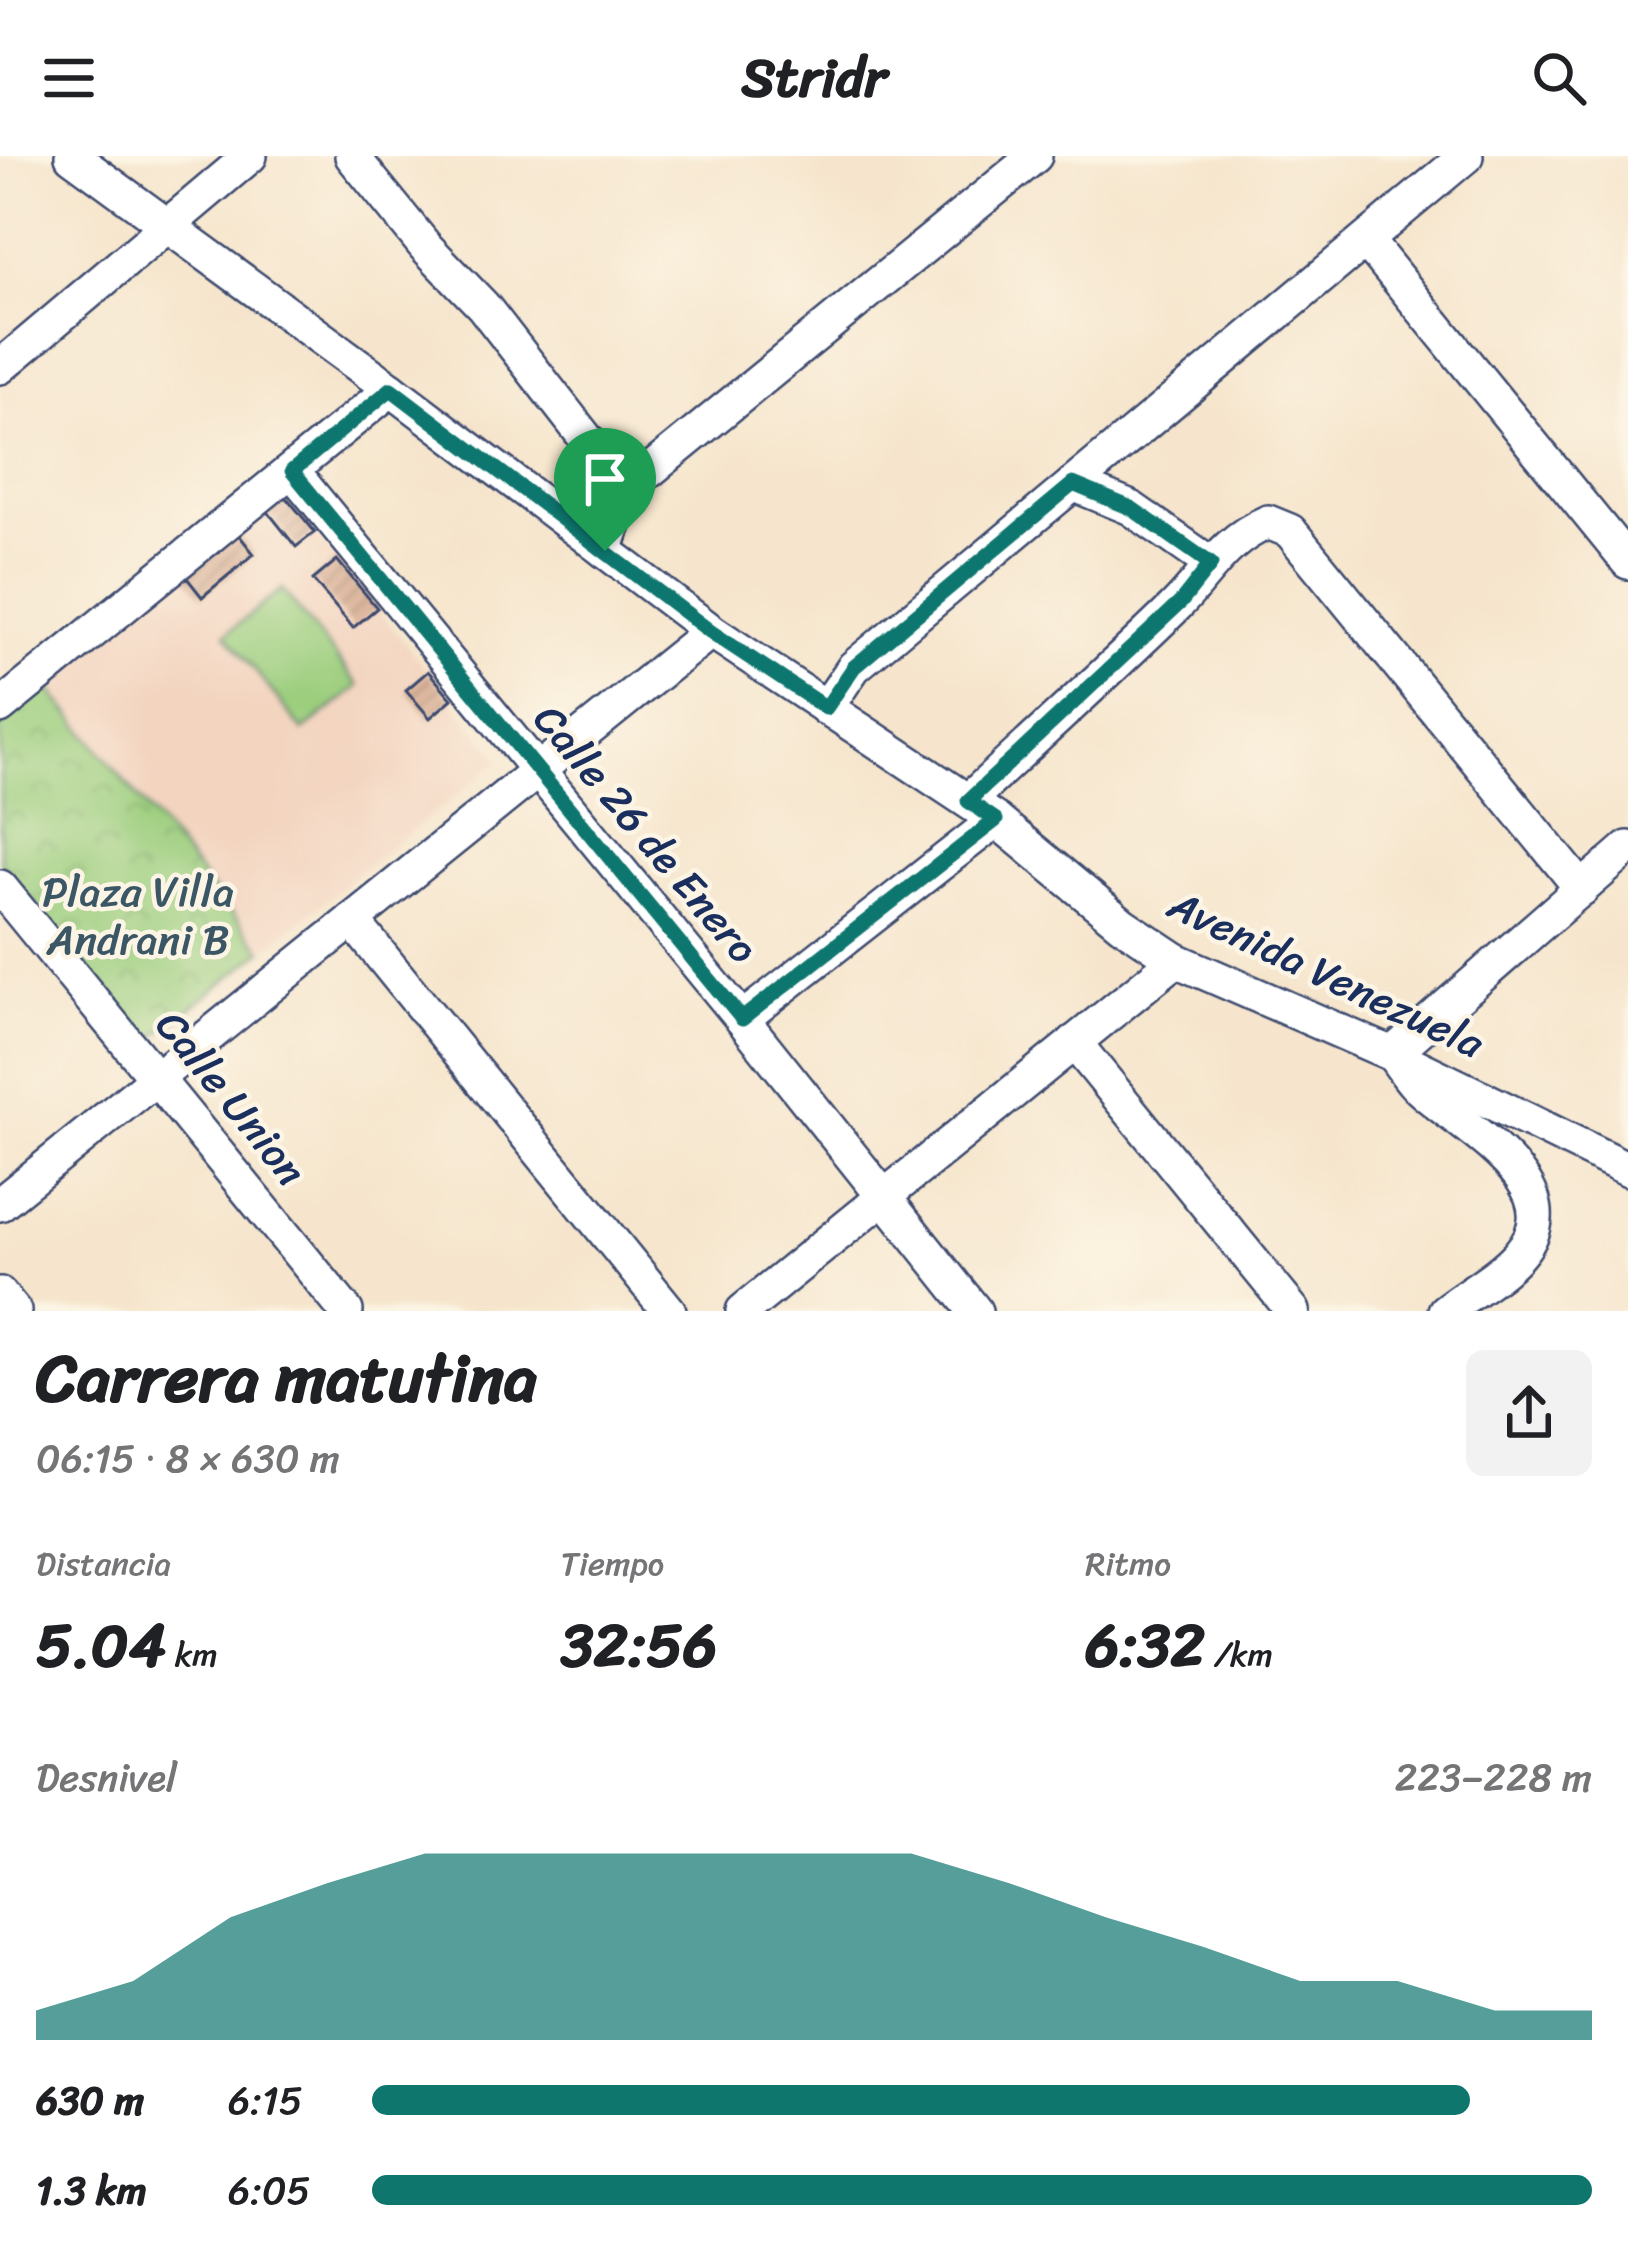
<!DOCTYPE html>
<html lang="es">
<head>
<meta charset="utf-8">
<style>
	body { margin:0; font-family:Sriracha,sans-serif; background:#f2f2f2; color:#202124; height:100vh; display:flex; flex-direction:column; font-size:45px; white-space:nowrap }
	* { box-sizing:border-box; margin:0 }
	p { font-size:39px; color:#757577 }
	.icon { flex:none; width:66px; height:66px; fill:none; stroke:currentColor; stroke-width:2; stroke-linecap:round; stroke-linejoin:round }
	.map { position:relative; height:1155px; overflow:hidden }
	.drawer { display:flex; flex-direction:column; background:#fff; flex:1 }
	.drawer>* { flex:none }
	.pin { position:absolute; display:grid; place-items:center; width:102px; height:102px; color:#fff; margin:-123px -51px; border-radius:50% 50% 50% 0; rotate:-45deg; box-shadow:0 0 12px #0007 }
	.pin .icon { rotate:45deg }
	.round { display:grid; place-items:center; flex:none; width:126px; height:126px; border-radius:18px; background:#f2f2f2 }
	.headline { display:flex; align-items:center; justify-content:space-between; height:204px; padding:0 36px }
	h1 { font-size:66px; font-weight:700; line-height:90px }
	.metrics { display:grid; grid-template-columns:repeat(3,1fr); gap:18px; height:204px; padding:12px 36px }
	.metrics div { display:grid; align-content:center }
	.metrics b { font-size:60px; font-weight:700 }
	.metrics small { font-size:33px; font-weight:400 }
	.metrics p { font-size:33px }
	.chart { height:336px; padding:24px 36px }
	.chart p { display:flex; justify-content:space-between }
	.chart svg { width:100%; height:216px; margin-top:12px; fill:#0f766e; opacity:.7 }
	ul { padding:0 36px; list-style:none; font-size:39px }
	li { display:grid; grid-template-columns:192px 144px 1fr; align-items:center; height:90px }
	li i { height:30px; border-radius:15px; background:#0f766e }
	header { display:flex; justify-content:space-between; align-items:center; height:156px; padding:0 36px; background:#fff; font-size:54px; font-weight:700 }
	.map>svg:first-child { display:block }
	.built { fill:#f3d4bf }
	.green { fill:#9cce7e; stroke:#5c7e6e; stroke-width:3 }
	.park { fill:url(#park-crowns); stroke:#5c7e6e; stroke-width:3 }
	.building { fill:url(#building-hatch) }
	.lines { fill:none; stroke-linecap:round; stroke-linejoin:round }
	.minor-casing { stroke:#3c4a6e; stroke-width:38 }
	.minor { stroke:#fff; stroke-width:33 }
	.route-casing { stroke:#fff; stroke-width:24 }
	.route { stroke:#0f766e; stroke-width:15 }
	.labels { text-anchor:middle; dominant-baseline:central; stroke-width:9; stroke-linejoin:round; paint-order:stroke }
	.street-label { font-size:42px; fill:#1b2f5e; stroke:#fcf5e5 }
	.park-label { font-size:42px; fill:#3b5766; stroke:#fcf5e5 }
</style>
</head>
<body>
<header><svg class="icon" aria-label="menu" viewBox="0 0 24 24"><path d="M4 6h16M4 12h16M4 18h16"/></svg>Stridr<svg class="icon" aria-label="search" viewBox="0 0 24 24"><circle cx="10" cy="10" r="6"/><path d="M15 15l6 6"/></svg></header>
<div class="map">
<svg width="1628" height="1155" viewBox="0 0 1628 1155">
	<defs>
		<pattern id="park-crowns" width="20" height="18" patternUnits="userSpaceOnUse" patternTransform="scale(3)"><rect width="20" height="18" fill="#9cce7e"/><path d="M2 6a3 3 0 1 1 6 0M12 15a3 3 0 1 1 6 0" fill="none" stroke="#86b16f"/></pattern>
		<pattern id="building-hatch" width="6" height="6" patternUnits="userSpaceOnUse" patternTransform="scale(3)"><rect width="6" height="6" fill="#d5a68a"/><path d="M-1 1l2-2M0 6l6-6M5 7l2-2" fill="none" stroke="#ac8874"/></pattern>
	</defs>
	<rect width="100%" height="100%" fill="#fcf5e5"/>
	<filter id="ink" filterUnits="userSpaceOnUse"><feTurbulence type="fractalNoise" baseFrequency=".00833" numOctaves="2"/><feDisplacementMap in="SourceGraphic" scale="24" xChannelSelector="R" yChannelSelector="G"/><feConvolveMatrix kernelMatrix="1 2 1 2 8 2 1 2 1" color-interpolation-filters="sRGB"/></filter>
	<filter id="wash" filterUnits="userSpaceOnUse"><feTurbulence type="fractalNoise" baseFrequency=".004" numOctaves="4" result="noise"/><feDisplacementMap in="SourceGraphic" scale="48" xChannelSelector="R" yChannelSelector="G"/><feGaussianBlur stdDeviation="2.7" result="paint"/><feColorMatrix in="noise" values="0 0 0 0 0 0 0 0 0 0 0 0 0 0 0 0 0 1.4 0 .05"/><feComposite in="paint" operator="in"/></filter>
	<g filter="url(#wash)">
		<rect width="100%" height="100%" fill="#f6e5cc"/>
		<polygon class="built" points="282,336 500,604 263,795 45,527"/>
		<polygon class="green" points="282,433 359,530 303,575 226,478"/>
		<polygon class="park" points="45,527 263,795 146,888 0,705 0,565"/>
		<g id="blocks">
			<g class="building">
				<polygon points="282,336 315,376 296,391 264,351"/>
				<polygon points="235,374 254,398 202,441 183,417"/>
				<polygon points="337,404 377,452 353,472 313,424"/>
				<polygon points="428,515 452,543 430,562 406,534"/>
			</g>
		</g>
	</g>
	<g filter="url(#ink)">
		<use href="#blocks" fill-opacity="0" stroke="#3c4a6e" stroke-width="3"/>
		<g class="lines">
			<defs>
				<g id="minor">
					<polyline points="72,0 391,233 711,475 996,664 1122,768 1176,804 1392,898 1628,1013"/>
					<polyline points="352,0 425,90 483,150 626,334"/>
					<polyline points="1366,84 1628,406"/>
					<polyline points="0,211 250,0"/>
					<polyline points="292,315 742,863 975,1155"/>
					<polyline points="1073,328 1131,352 1211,408"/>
					<polyline points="605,395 626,334 1035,0"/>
					<polyline points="0,551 391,233"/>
					<polyline points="826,552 854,511 1466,0"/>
					<path d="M 968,645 C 1036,581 1106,518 1173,453 C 1208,419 1221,386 1268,366 L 1290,375 L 1582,733"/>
					<polyline points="0,731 346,1155"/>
					<polyline points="352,764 669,1155"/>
					<polyline points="742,863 996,664"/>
					<polyline points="1074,886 1293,1155"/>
					<polyline points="0,1048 711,475"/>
					<polyline points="0,1138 14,1155"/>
					<polyline points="743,1155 1176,804"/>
					<path d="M 1445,1155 C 1468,1137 1500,1120 1519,1098 C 1580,1028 1452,967 1415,928 C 1407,919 1400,908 1392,898 L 1628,692"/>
				</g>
			</defs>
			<use href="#minor" class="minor-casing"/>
			<use href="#minor" class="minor"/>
		</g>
	</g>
	<g class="lines" filter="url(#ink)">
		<defs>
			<polygon id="route" points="391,233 711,476 826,552 854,511 1073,328 1131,352 1211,408 1181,446 968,645 996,664 742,863 292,315"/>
		</defs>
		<use href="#route" class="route-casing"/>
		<use href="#route" class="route"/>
	</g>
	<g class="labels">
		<g class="street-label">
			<text transform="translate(646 678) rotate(50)">Calle 26 de Enero</text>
			<text transform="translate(1326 818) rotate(25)">Avenida Venezuela</text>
			<text transform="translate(231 942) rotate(51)">Calle Union</text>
		</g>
		<g class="park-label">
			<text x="138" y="736">Plaza Villa<tspan x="138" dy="48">Andrani B</tspan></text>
		</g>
	</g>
</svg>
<div class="pin" style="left:605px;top:395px;background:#1e9e55"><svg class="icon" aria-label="arrive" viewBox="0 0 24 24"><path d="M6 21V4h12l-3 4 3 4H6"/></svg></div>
</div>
<section class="drawer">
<div class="headline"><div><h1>Carrera matutina</h1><p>06:15 · 8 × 630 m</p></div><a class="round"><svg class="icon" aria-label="share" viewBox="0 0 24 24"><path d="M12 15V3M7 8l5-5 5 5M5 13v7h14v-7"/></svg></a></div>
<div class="metrics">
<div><p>Distancia</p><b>5.04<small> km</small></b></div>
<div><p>Tiempo</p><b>32:56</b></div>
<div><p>Ritmo</p><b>6:32<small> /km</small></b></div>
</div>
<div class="chart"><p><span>Desnivel</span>223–228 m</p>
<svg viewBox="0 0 160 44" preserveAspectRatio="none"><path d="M0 44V38L10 32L20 19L30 12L40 6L50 6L60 6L70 6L80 6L90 6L100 12L110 19L120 25L130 32L140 32L150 38L160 38V44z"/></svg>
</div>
<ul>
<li><b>630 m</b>6:15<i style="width:90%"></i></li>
<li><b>1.3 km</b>6:05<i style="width:100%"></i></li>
</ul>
</section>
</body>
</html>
